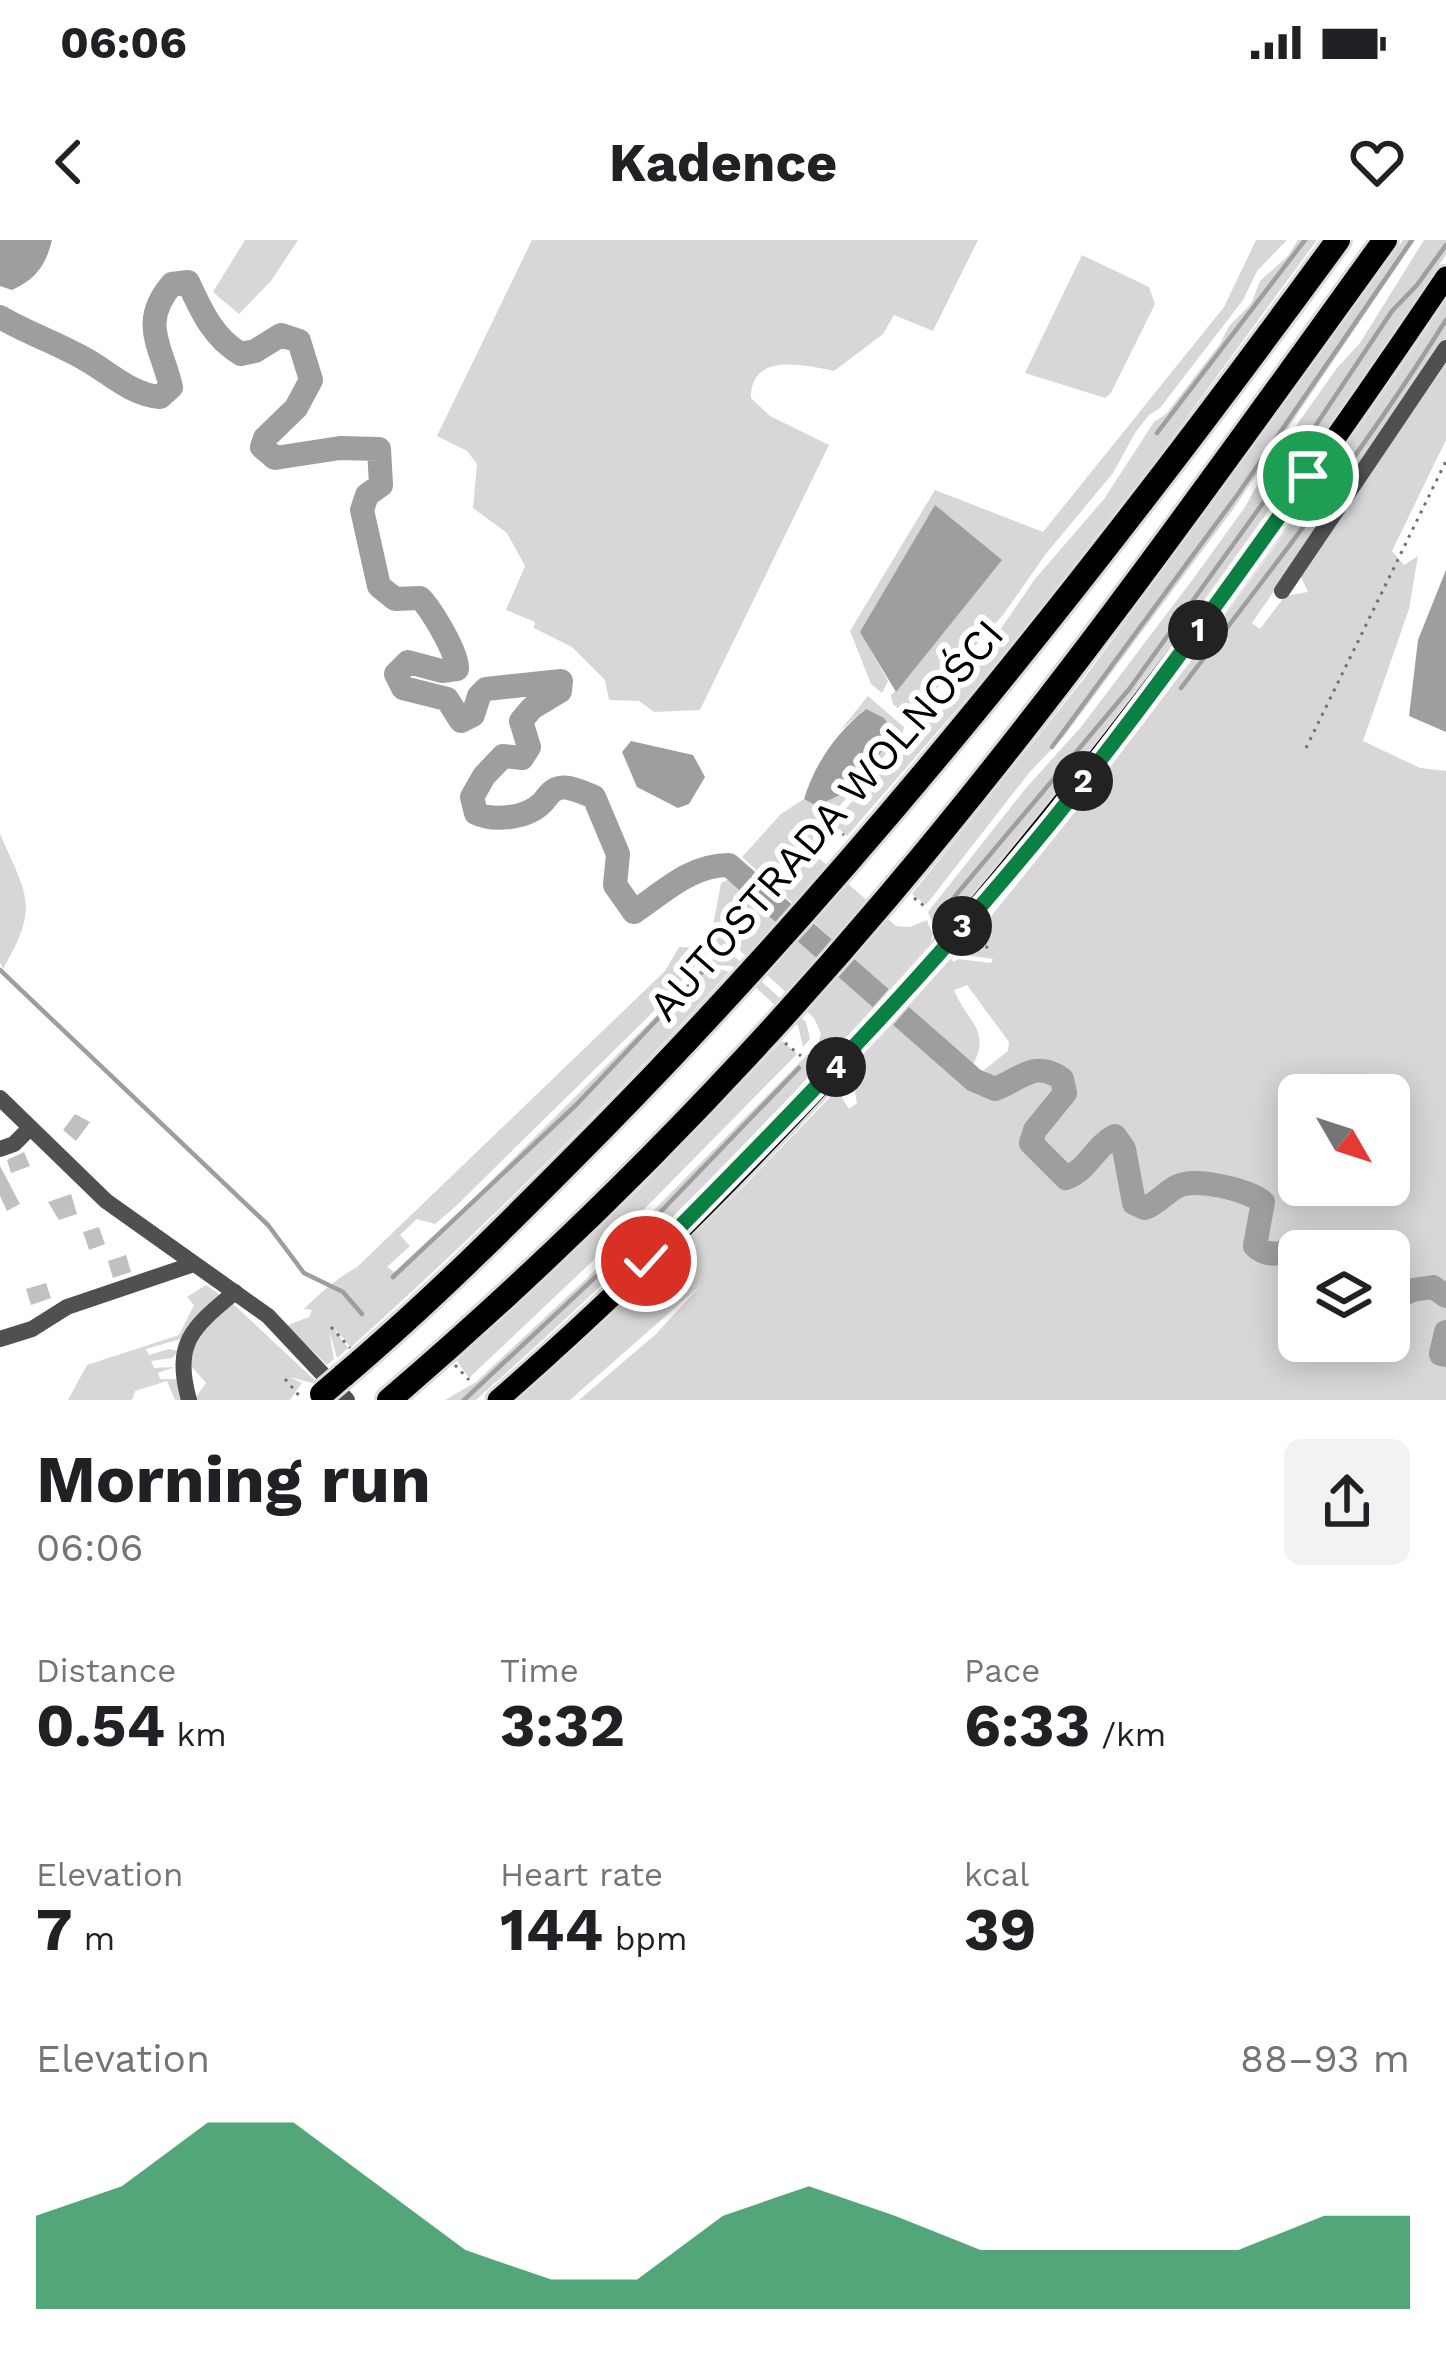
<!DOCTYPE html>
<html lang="en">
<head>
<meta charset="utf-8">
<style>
	body { margin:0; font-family:"Work Sans",sans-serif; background:#f2f2f2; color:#202124; height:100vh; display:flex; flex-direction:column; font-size:45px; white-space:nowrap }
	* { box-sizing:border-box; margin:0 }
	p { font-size:39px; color:#757577 }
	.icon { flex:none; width:66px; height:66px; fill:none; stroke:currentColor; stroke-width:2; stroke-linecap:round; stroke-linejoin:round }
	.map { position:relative; height:1160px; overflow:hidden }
	.details { display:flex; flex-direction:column; background:#fff; flex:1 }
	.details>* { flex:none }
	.needle { width:78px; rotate:129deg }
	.fabs { position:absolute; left:1278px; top:834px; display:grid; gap:24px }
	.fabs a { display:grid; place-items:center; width:132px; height:132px; border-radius:18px; background:#fff; box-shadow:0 6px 30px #0003; font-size:60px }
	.pin { position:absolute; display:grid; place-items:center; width:102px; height:102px; color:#fff; margin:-51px; border:6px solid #fff; border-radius:50%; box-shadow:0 3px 12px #0007 }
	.km { position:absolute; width:60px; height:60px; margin:-30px; border-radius:50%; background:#222; color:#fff; font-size:33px; line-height:60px; text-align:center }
	.round { display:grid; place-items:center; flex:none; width:126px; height:126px; border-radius:18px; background:#f2f2f2 }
	.head { display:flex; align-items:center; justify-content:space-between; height:204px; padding:0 36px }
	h1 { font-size:66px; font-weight:700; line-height:90px }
	.figures { display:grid; grid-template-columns:repeat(3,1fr); gap:18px; height:204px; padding:12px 36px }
	.figures div { display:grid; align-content:center }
	.figures b { font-size:60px; font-weight:700 }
	.figures small { font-size:33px; font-weight:400 }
	.figures p { font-size:33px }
	.chart { height:336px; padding:24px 36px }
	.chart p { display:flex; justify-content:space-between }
	.chart svg { width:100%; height:216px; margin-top:12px; fill:#0b8043; opacity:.7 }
	.status { display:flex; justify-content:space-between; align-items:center; height:84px; padding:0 60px; background:#fff; direction:ltr }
	.status svg { height:33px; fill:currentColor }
	header { display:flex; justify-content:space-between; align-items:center; height:156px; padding:0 36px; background:#fff; font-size:54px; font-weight:700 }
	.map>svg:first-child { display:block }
	.green { fill:#d7d7d7; fill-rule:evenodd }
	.water { fill:#9e9e9e }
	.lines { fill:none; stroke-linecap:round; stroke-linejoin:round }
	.stream { stroke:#9e9e9e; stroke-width:4.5 }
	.river { stroke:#9e9e9e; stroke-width:24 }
	.building { fill:#c0c0c0 }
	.major-casing { stroke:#dbdbdb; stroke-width:27 }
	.highway-casing { stroke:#dbdbdb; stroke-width:30 }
	.path { stroke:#727272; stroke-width:3; stroke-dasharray:3 6; stroke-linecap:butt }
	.minor { stroke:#505050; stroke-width:16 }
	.major { stroke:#000; stroke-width:21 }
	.highway { stroke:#000; stroke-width:24 }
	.highway-bridge-casing { stroke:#dbdbdb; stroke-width:30; stroke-linecap:butt }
	.highway-bridge { stroke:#000; stroke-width:24 }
	.route-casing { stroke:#fff; stroke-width:24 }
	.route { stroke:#0b8043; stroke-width:15 }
	.labels { text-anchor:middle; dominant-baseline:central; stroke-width:12; stroke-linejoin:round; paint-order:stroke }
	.street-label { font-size:42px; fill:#000; stroke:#fff }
</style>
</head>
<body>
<div class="status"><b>06:06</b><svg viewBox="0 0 49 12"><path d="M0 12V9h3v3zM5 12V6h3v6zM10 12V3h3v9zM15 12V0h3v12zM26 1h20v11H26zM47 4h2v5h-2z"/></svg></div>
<header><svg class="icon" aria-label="back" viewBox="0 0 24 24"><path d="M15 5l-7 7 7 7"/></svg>Kadence<svg class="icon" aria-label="heart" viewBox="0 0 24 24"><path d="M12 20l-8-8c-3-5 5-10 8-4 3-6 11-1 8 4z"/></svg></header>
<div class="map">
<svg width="1446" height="1160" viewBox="0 0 1446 1160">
	<rect width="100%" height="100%" fill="#fff"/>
	<g class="green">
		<polygon points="245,0 298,0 271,41 239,74 213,52"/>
		<path d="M 532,0 L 978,0 L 933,91 L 894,75 L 883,94 L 834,131 C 804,125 750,112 751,158 L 770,176 L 829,205 L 700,470 L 654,472 L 639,461 L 609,460 L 605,440 L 572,407 L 534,388 L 535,382 L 506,370 L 525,326 L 507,293 L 473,268 L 477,224 L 467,211 L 437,196 Z"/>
		<polygon points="1256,0 1287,0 1257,31 1243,60 1160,168 1149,175 1135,193 1113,233 1045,315 1003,375 909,479 893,464 891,455 896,451 860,391 888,441 882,453 871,444 850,391 935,250 1043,292 1224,67"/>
		<polygon points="1298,0 1317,0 1157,218 997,423 847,596 834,584 835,581 1002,387 1035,339 1104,259 1154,182 1166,174 1220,104 1229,86 1251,64 1260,41 1288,16"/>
		<polygon points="1403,0 1415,0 1234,268 1065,495 1029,533 926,665 912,654 1086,436"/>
		<path d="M 1424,0 L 1446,0 L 1446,15 C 1287,247 1131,488 937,693 L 928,672 L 1026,548 L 1081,487 L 1193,339 L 1245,267 L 1267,227 L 1337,128 L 1360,103 Z"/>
		<polygon points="1082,15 1149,47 1155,64 1111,153 1105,158 1025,133"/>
		<path d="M 1446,61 L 1446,101 L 1252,383 L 1260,389 L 1285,356 L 1308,352 L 1300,335 L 1446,123 L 1446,200 L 1392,311 L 1404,325 L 1418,316 L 1409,369 L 1363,501 L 1420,528 L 1446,531 L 1446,1160 L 579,1160 L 656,1094 L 701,1045 L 570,1160 L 518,1160 L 743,947 L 837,850 L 849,869 L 857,863 L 853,842 L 861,832 L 832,803 L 816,808 L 821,794 L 814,778 L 734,705 L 724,704 L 706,714 L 649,776 L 455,967 L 435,984 L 417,979 L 400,995 L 410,1006 L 387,1027 L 394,1032 L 473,959 L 714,718 L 727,713 L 734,716 L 806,782 L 810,799 L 803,807 L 798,786 L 732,726 L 709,725 L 729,732 C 610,864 483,988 351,1107 L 332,1086 L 348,1108 L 337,1118 L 329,1090 L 334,1119 L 327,1125 L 290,1089 L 288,1085 L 309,1077 L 312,1070 L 304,1069 C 321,1052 336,1039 357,1027 L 665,731 L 679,707 L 700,708 L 713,686 L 721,643 L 731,638 L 868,756 L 946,831 L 980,856 L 997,856 L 1025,844 L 1056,842 L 1059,849 L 1028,896 C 1029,911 1033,921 1044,931 C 1076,959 1093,920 1114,902 L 1134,971 C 1136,945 1139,912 1118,893 L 1106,893 L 1069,930 C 1053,926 1042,910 1038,895 C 1060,871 1095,842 1048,821 L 1000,839 L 986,834 L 984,830 L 1008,811 L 1009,802 L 967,745 L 954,750 C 968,784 992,789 972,827 L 742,617 L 781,574 L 804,559 L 817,566 L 844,553 L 868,525 L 865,469 L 839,492 L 868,456 L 904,487 L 902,496 L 818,590 L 813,597 L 813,613 L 896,686 L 910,687 L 927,680 L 933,695 L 931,699 L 954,722 L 958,719 L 991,723 L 993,719 L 959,714 L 970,701 L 989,710 L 974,697 C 1142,493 1298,281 1446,61 ZM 1299,855 L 1389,855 L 1389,945 L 1299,945 ZM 1299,1011 L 1389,1011 L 1389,1101 L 1299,1101 Z"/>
		<path d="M 0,594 C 27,656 40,666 3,729 L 0,722 Z"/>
		<polygon points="782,801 797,814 599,1015 469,1138 457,1121 640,949"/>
		<path d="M 808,814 L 825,819 C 715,940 598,1051 476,1160 L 445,1160 L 476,1142 L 586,1039 Z"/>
		<polygon points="206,1045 220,1055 181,1099 146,1109 149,1115 169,1109 179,1111 172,1118 151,1121 154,1128 175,1127 158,1133 160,1139 179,1139 182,1160 175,1160 167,1141 135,1151 132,1160 68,1160 87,1125 179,1095 194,1065 187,1057"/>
		<path d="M 230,1061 L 320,1145 L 290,1137 L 302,1143 L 290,1160 L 194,1160 L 206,1143 L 190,1125 C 192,1096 210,1081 230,1061 Z"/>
	</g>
	<g class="water">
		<path d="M 0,0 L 52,0 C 46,25 36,39 12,50 L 0,46 Z"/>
		<polygon points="935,265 1002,320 896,452 860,392"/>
		<polygon points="1446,330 1446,492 1409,476 1418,400"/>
		<path d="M 866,469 L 884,478 L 894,492 L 891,501 L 844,553 L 817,566 L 804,559 C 815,523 837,492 866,469 Z"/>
		<polygon points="631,501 693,515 705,537 689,564 678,568 637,547 622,512"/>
	</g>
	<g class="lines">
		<g class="stream">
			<polyline points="1157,193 1305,0"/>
			<path d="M 1181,448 C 1273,328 1366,208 1446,80"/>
			<polyline points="1052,507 1238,254 1412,0"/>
			<polyline points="951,661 1130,448 1276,245 1392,71 1417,45 1446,5"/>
			<polyline points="0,730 268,985 304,1033 343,1052 362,1074"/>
			<polyline points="393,1037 576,865 703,731"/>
			<polyline points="464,1160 620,1014 799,828"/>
		</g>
		<g class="river">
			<path d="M 0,77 C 27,93 57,103 85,119 C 110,133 130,154 160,157 L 171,147 C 161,105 139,83 172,44 L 188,42 C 201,70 213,98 241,114 L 255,111 L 281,95 L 299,101 L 311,140 L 296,168 L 265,198 L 262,207 L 275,218 L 340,208 L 379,209 L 381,245 L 367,255 L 362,270 L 379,346 L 395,359 L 420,358 C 432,370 458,414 457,429 L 442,431 L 408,422 L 396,434 L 403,448 L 447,459 L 461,481 L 473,475 L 479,456 L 486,449 L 561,441 L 560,451 L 532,468 L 521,481 L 529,507 L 522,518 L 503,516 L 484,536 L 472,557 L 476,573 C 494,582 527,578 542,563 C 548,557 548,553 556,549 C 567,544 583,553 594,557 L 618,614 L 615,645 L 634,672 C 665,651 691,625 729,625 L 974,840 L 995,849 C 1019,840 1036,819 1062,839 L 1065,853 L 1035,890 L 1031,903 L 1066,938 C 1088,930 1095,906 1115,896 L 1124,909 L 1134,963 L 1145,968 C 1159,963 1165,952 1178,946 C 1195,937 1249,950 1263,962 L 1255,1006 C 1277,1026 1300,1000 1324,1003 C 1326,1003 1341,1010 1343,1011"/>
			<polyline points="1389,1060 1413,1050 1433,1047 1446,1056"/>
			<polyline points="1446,1092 1441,1114 1446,1115"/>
		</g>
	</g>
	<g class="building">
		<polygon points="75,874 90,882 76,901 63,890"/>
		<polygon points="24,912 30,926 11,933 7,920"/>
		<polygon points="0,926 20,964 7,971 0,956"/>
		<polygon points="71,954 77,974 59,980 48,962"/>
		<polygon points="99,987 105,1004 89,1010 83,992"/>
		<polygon points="126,1015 131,1032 113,1038 108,1021"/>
		<polygon points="46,1043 51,1058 31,1065 26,1049"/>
	</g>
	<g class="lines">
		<defs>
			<path id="major" d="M 498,1160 C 869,836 1172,444 1446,37"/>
			<g id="highway">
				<path d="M 343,1136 C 435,1058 520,972 605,886 C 874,612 1112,309 1338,0"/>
				<path d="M 389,1160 C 568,1007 735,838 887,658 C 1065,448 1224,223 1385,0"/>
			</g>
		</defs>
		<use href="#major" class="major-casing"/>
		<use href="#highway" class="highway-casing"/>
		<g class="path">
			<polyline points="1306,508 1446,221"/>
			<polyline points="829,582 844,595"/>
			<polyline points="914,658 927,668"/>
			<polyline points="970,697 988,708"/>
			<polyline points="785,803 801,816"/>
			<polyline points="331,1087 350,1108"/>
			<polyline points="455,1125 469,1140"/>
			<polyline points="285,1139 302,1159"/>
		</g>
		<g class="minor">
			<polyline points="1282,351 1446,108"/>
			<polyline points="0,858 106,961 268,1076 347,1160"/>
			<polyline points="0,909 14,904 30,888"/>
			<polyline points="0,1099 32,1089 67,1067 194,1024"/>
			<path d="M 189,1160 C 173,1102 193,1087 235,1052"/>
		</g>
		<use href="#major" class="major"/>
		<use href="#highway" class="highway"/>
		<defs>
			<polyline id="highway-bridge" points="322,1154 343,1136"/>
		</defs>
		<use href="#highway-bridge" class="highway-bridge-casing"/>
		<use href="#highway-bridge" class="highway-bridge"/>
	</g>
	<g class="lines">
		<defs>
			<path id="route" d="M 646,1021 C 787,879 927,735 1053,580 C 1142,469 1225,353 1308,236"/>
		</defs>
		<use href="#route" class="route-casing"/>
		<use href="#route" class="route"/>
	</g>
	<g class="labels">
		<g class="street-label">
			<text transform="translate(826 580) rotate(-49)">AUTOSTRADA WOLNOŚCI</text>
		</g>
	</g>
</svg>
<div class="fabs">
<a><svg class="needle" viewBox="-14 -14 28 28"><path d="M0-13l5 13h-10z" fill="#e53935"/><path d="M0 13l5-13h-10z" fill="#757577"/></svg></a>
<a><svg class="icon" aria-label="layers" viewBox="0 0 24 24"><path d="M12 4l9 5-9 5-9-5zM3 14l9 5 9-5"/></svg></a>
</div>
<div class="pin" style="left:1308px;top:236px;background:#1e9e55"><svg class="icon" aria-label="arrive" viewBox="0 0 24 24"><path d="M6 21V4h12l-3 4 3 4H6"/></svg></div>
<div class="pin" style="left:646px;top:1021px;background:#d93025"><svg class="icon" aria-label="check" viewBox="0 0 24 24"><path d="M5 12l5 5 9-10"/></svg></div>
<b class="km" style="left:1198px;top:390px">1</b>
<b class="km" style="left:1083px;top:541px">2</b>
<b class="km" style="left:962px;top:686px">3</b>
<b class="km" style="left:836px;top:827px">4</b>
</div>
<section class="details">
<div class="head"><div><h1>Morning run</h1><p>06:06</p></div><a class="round"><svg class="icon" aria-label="share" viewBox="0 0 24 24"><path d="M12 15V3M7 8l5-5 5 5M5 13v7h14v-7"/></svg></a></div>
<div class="figures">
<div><p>Distance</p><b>0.54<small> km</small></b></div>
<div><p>Time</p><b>3:32</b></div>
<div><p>Pace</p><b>6:33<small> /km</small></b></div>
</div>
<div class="figures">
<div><p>Elevation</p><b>7<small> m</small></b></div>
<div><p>Heart rate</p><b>144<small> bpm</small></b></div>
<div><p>kcal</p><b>39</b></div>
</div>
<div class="chart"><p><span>Elevation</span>88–93 m</p>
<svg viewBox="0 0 160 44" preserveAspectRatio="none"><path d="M0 44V25L10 19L20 6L30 6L40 19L50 32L60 38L70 38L80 25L90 19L100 25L110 32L120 32L130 32L140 32L150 25L160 25V44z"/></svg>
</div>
</section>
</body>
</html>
